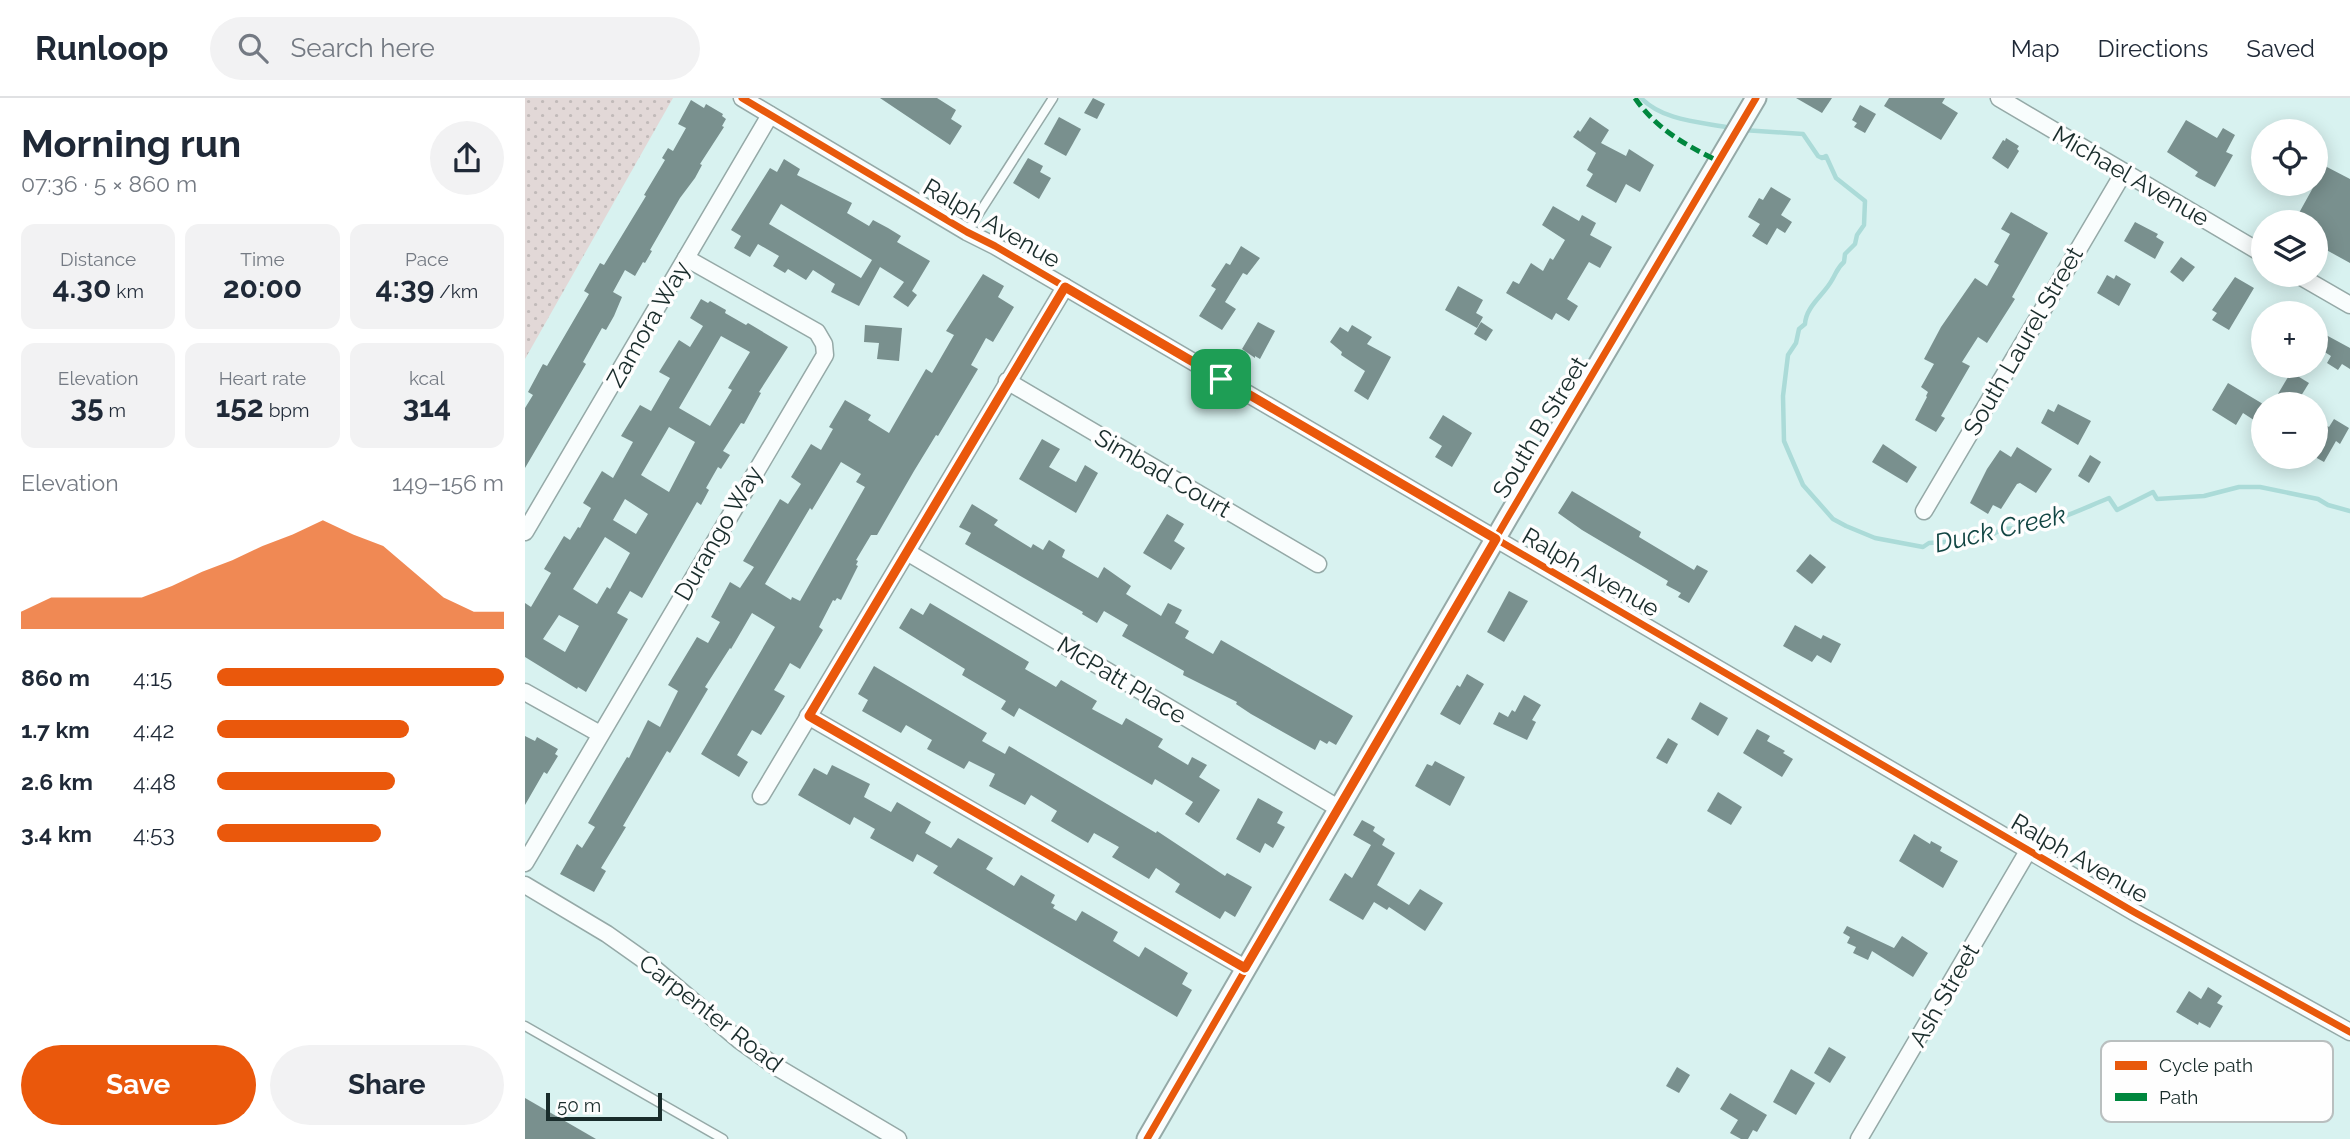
<!DOCTYPE html>
<html lang="en">
<head>
<meta charset="utf-8">
<style>
	body { margin:0; font-family:Raleway,sans-serif; background:#f2f2f3; color:#1f2937; height:100vh; display:flex; flex-direction:column; font-size:26px; white-space:nowrap }
	* { box-sizing:border-box; margin:0 }
	p { font-size:23px; color:#747a83 }
	.icon { flex:none; width:38px; height:38px; fill:none; stroke:currentColor; stroke-width:2; stroke-linecap:round; stroke-linejoin:round }
	.map { position:relative; flex:1; overflow:hidden }
	.details { display:flex; flex-direction:column; background:#fff; width:525px }
	.details>* { flex:none }
	.tools { position:absolute; left:1726px; top:21px; display:grid; gap:14px }
	.tools a { display:grid; place-items:center; width:77px; height:77px; border-radius:50%; background:#fff; box-shadow:0 4px 18px #0003; font-size:35px }
	.scale { position:absolute; left:21px; bottom:18px; width:116px; box-sizing:border-box; padding-left:7px; border:4px solid #192c2b; border-top:0; font-size:19px; line-height:24px; white-space:nowrap; color:#192c2b; -webkit-text-stroke:5px #fefefe; paint-order:stroke }
	.pin { position:absolute; display:grid; place-items:center; width:60px; height:60px; color:#fff; margin:-30px; border-radius:14px; box-shadow:0 4px 10px #0006 }
	.round { display:grid; place-items:center; flex:none; width:74px; height:74px; border-radius:37px; background:#f2f2f3 }
	.overview { display:flex; align-items:center; justify-content:space-between; height:119px; padding:0 21px }
	h1 { font-size:38px; font-weight:700; line-height:52px }
	.figures { display:grid; grid-template-columns:repeat(3,1fr); gap:10px; height:119px; padding:7px 21px }
	.figures div { display:grid; align-content:center; border-radius:14px; background:#f2f2f3; text-align:center }
	.figures b { font-size:30px; font-weight:700 }
	.figures small { font-size:19px; font-weight:400 }
	.figures p { font-size:19px }
	.chart { height:196px; padding:14px 21px }
	.chart p { display:flex; justify-content:space-between }
	.chart svg { width:100%; height:126px; margin-top:7px; fill:#ea580c; opacity:.7 }
	.action { display:flex; gap:14px; margin-top:auto; padding:14px 21px }
	.action a { flex:1; height:80px; border-radius:42px; background:#ea580c; color:#fff; font-size:28px; font-weight:700; line-height:80px; text-align:center }
	.action a+a { background:#f2f2f3; color:#1f2937 }
	ul { padding:0 21px; list-style:none; font-size:23px }
	li { display:grid; grid-template-columns:112px 84px 1fr; align-items:center; height:52px }
	li i { height:18px; border-radius:9px; background:#ea580c }
	header { display:flex; align-items:center; gap:42px; box-sizing:border-box; height:98px; padding:0 35px; background:#fff; border-bottom:2px solid #e0e1e3 }
	header strong { font-size:33px }
	nav { display:flex; gap:38px; margin-inline-start:auto; font-size:24px }
	.search { width:490px; height:63px; background:#f2f2f3; display:flex; align-items:center; gap:18px; box-sizing:border-box; padding:0 24px; border-radius:38px; color:#747a83; font-size:26px }
	main { display:flex; flex:1; min-height:0 }
	.map>svg:first-child { display:block }
	.grass { fill:url(#grass-dots) }
	.lines { fill:none; stroke-linecap:round; stroke-linejoin:round }
	.stream { stroke:#abdbd8; stroke-width:4.5 }
	.building { fill:#79908e; fill-rule:evenodd }
	.service-casing { stroke:#95a9a7; stroke-width:11 }
	.minor-casing { stroke:#95a9a7; stroke-width:19 }
	.tertiary-casing { stroke:#95a9a7; stroke-width:23 }
	.service { stroke:#f9fdfd; stroke-width:8 }
	.minor { stroke:#f9fdfd; stroke-width:16 }
	.tertiary { stroke:#f9fdfd; stroke-width:19 }
	.quiet { stroke:#00873e; stroke-width:5; stroke-dasharray:10 5; stroke-linecap:butt }
	.cycleway-casing { stroke:#fefefe; stroke-width:11 }
	.cycleway { stroke:#e8590c; stroke-width:7 }
	.route-casing { stroke:#fff; stroke-width:14 }
	.route { stroke:#ea580c; stroke-width:9 }
	.labels { text-anchor:middle; dominant-baseline:central; stroke-width:7; stroke-linejoin:round; paint-order:stroke }
	.street-label { font-size:24px; fill:#192c2b; stroke:#fefefe }
	.water-label { font-size:26px; font-style:italic; fill:#124644; stroke:#fefefe }
	.key { fill:#fefefe; stroke:#b9bfbf; stroke-width:2 }
	.key-label { font-size:19px; fill:#192c2b }
</style>
</head>
<body>
<header>
<strong>Runloop</strong>
<div class="search"><svg class="icon" aria-label="search" viewBox="0 0 24 24"><circle cx="10" cy="10" r="6"/><path d="M15 15l6 6"/></svg>Search here</div>
<nav><a>Map</a><a>Directions</a><a>Saved</a></nav>
</header>
<main>
<section class="details">
<div class="overview"><div><h1>Morning run</h1><p>07:36 · 5 × 860 m</p></div><a class="round"><svg class="icon" aria-label="share" viewBox="0 0 24 24"><path d="M12 15V3M7 8l5-5 5 5M5 13v7h14v-7"/></svg></a></div>
<div class="figures">
<div><p>Distance</p><b>4.30<small> km</small></b></div>
<div><p>Time</p><b>20:00</b></div>
<div><p>Pace</p><b>4:39<small> /km</small></b></div>
</div>
<div class="figures">
<div><p>Elevation</p><b>35<small> m</small></b></div>
<div><p>Heart rate</p><b>152<small> bpm</small></b></div>
<div><p>kcal</p><b>314</b></div>
</div>
<div class="chart"><p><span>Elevation</span>149–156 m</p>
<svg viewBox="0 0 160 44" preserveAspectRatio="none"><path d="M0 44V38L10 33L20 33L30 33L40 33L50 29L60 24L70 20L80 15L90 11L100 6L110 11L120 15L130 24L140 33L150 38L160 38V44z"/></svg>
</div>
<ul>
<li><b>860 m</b>4:15<i style="width:100%"></i></li>
<li><b>1.7 km</b>4:42<i style="width:67%"></i></li>
<li><b>2.6 km</b>4:48<i style="width:62%"></i></li>
<li><b>3.4 km</b>4:53<i style="width:57%"></i></li>
</ul>
<div class="action"><a>Save</a><a>Share</a></div>
</section>
<div class="map">
<svg width="1825" height="1041" viewBox="0 0 1825 1041">
	<defs>
		<pattern id="grass-dots" width="8" height="8" patternUnits="userSpaceOnUse" patternTransform="scale(1.75)"><rect width="8" height="8" fill="#e2d8d7"/><path d="M2 2h.1M6 6h.1" fill="none" stroke="#c1bab9" stroke-width="1.8" stroke-linecap="round"/></pattern>
	</defs>
	<rect width="100%" height="100%" fill="#d8f2f0"/>
	<polygon class="grass" points="0,0 148,0 0,261"/>
	<g class="lines">
		<g class="stream">
			<path d="M 1116,0 C 1138,23 1176,24 1206,30"/>
			<path d="M 1218,32 L 1278,36 L 1293,58 L 1297,60 L 1301,58 L 1311,80 L 1340,103 L 1339,127 L 1332,137 L 1330,146 L 1320,156 L 1319,164 C 1312,170 1312,174 1307,182 C 1299,197 1281,208 1280,226 L 1274,231 L 1271,245 L 1263,257 L 1258,298 L 1259,343 L 1278,387 L 1308,421 L 1321,428 L 1350,440 L 1398,449 L 1404,445 L 1435,443 L 1439,439 L 1468,436 L 1478,431 L 1495,430 L 1500,426 C 1530,426 1556,411 1584,400 L 1592,412 L 1628,394 L 1632,401 L 1679,398 L 1714,389 L 1735,389 L 1793,401 L 1803,407 L 1825,413"/>
		</g>
	</g>
	<g class="building">
		<polygon points="355,0 412,0 431,12 426,21 437,28 425,47"/>
		<polygon points="568,0 580,6 572,21 559,15"/>
		<polygon points="1271,0 1307,0 1297,15"/>
		<polygon points="1364,0 1420,0 1417,5 1433,15 1416,42 1359,8"/>
		<polygon points="166,2 179,10 181,6 198,16 197,18 201,21 197,28 199,29 175,66 177,67 170,80 155,100 125,152 127,153 120,165 118,164 110,178 100,172 88,194 97,199 89,218 81,232 77,230 58,264 61,266 0,370 0,310 8,297 3,294 18,266 22,268 64,196 59,193 75,165 79,167 121,98 119,97 140,62 137,60 143,50 148,53 161,30 153,26"/>
		<polygon points="1335,7 1351,16 1340,35 1329,29 1332,25 1327,22"/>
		<polygon points="534,19 556,31 541,58 519,46"/>
		<polygon points="1065,19 1084,32 1076,45 1101,58 1104,51 1129,67 1115,94 1101,86 1091,105 1061,88 1068,76 1062,72 1071,55 1048,39 1053,32 1055,34"/>
		<polygon points="1661,22 1692,40 1698,30 1710,37 1701,54 1708,57 1690,89 1670,78 1673,74 1642,54"/>
		<polygon points="1481,40 1494,48 1492,51 1494,53 1483,71 1467,60 1478,42 1480,43"/>
		<polygon points="503,60 518,68 515,74 526,80 514,101 488,85"/>
		<path d="M 259,61 L 275,71 L 272,77 L 327,105 L 322,115 L 344,128 L 348,122 L 363,130 L 376,138 L 372,144 L 405,163 L 387,193 L 392,197 L 383,209 L 368,199 L 379,184 L 355,169 L 334,208 L 306,194 L 310,186 L 288,172 L 281,182 L 263,171 L 260,175 L 248,168 L 254,158 L 233,146 L 225,159 L 209,150 L 216,138 L 206,132 L 245,70 L 252,74 ZM 256,106 L 347,162 L 336,180 L 244,126 Z"/>
		<polygon points="1800,68 1825,81 1825,165 1796,149 1797,147 1790,143 1790,124 1769,124"/>
		<polygon points="1246,89 1266,101 1256,117 1267,124 1260,135 1252,130 1242,147 1227,138 1235,126 1223,119 1234,100 1238,102"/>
		<polygon points="1028,108 1054,123 1057,117 1071,125 1065,137 1087,149 1075,170 1064,164 1042,201 1053,208 1044,223 1031,215 1027,222 981,195 988,183 994,186 1006,165 1018,173 1025,160 1028,162 1040,142 1017,127"/>
		<polygon points="1486,114 1523,135 1487,199 1490,201 1462,245 1453,239 1437,264 1445,268 1416,318 1420,320 1411,334 1390,322 1402,299 1401,298 1403,294 1396,289 1409,266 1399,261 1416,229 1450,180 1462,188 1474,167 1469,164 1485,136 1476,131"/>
		<polygon points="1610,124 1633,136 1631,139 1639,144 1630,161 1599,143"/>
		<polygon points="716,148 735,160 722,177 718,175 700,204 711,211 697,232 674,218 691,191 686,188 701,165 705,167"/>
		<polygon points="1656,159 1670,169 1658,184 1645,174"/>
		<path d="M 458,176 L 479,188 L 473,199 L 489,209 L 468,244 L 461,240 L 446,267 L 453,271 L 413,338 L 411,337 L 389,373 L 352,437 L 346,437 L 331,462 L 333,463 L 331,467 L 333,468 L 316,502 L 312,500 L 310,503 L 308,502 L 294,529 L 298,532 L 275,571 L 265,565 L 257,579 L 249,592 L 260,598 L 251,613 L 236,637 L 227,632 L 212,657 L 223,664 L 214,679 L 176,656 L 250,529 L 227,515 L 206,551 L 205,550 L 180,589 L 183,591 L 145,655 L 142,653 L 98,728 L 101,729 L 76,770 L 81,773 L 69,794 L 35,776 L 52,746 L 57,750 L 70,729 L 63,725 L 102,659 L 104,660 L 123,622 L 135,629 L 153,593 L 143,587 L 172,539 L 183,545 L 195,524 L 186,519 L 205,484 L 215,490 L 229,469 L 218,463 L 255,401 L 263,406 L 276,386 L 266,379 L 286,346 L 296,352 L 308,331 L 304,329 L 320,302 L 346,317 L 343,322 L 364,335 L 401,271 L 407,275 L 429,237 L 421,233 ZM 316,364 L 336,376 L 331,384 L 340,389 L 275,503 L 267,499 L 266,502 L 240,486 L 285,410 L 287,412 Z"/>
		<polygon points="1582,177 1589,181 1591,177 1606,186 1594,208 1572,195"/>
		<polygon points="1710,179 1729,190 1704,232 1687,222 1692,215 1687,212"/>
		<polygon points="933,188 958,202 951,215 958,219 952,230 920,212"/>
		<path d="M 176,201 L 183,205 L 185,203 L 201,212 L 200,215 L 221,227 L 223,225 L 263,249 L 234,294 L 236,295 L 219,326 L 216,325 L 198,353 L 205,357 L 196,371 L 193,369 L 181,390 L 184,392 L 176,407 L 172,404 L 117,500 L 105,493 L 92,515 L 103,521 L 61,594 L 53,589 L 52,591 L 0,559 L 0,505 L 6,509 L 26,475 L 19,471 L 39,438 L 45,442 L 53,429 L 55,430 L 66,410 L 58,405 L 77,373 L 88,380 L 108,344 L 96,338 L 115,307 L 126,313 L 145,280 L 134,274 L 154,242 L 165,249 L 178,228 L 165,220 ZM 196,238 L 225,254 L 203,290 L 207,292 L 185,328 L 154,310 ZM 144,329 L 170,344 L 144,394 L 116,377 ZM 100,401 L 123,416 L 111,436 L 88,422 ZM 80,439 L 105,455 L 85,491 L 82,489 L 72,506 L 48,491 ZM 34,517 L 54,528 L 40,554 L 18,541 Z"/>
		<polygon points="733,224 750,233 735,261 730,258 730,260 717,251"/>
		<polygon points="956,224 968,232 961,243 949,236"/>
		<polygon points="340,227 377,230 374,263 352,261 354,245 339,244"/>
		<polygon points="827,227 847,239 842,246 866,259 843,302 829,293 840,273 816,257 817,254 805,244 815,229 823,234"/>
		<polygon points="1790,231 1825,250 1825,271 1817,266 1813,272 1802,265 1806,258 1790,248"/>
		<polygon points="1766,274 1784,285 1771,306 1747,306"/>
		<polygon points="1703,285 1738,306 1738,328 1718,315 1711,327 1687,312"/>
		<polygon points="1533,306 1566,323 1553,347 1516,325 1523,311 1529,314"/>
		<polygon points="918,317 947,335 927,369 910,359 917,348 904,340"/>
		<polygon points="1809,321 1824,330 1815,346 1811,343 1799,364 1790,359 1790,334 1796,324 1804,329"/>
		<polygon points="517,341 535,351 524,369 551,384 560,367 573,375 551,415 494,381"/>
		<polygon points="1358,346 1392,369 1382,385 1347,364"/>
		<polygon points="1492,349 1527,371 1511,395 1495,385 1492,386 1476,411 1468,407 1463,416 1445,405 1462,371 1475,352 1486,359"/>
		<polygon points="1565,357 1576,364 1564,385 1553,378"/>
		<polygon points="1047,393 1116,434 1114,439 1169,472 1172,467 1183,473 1164,505 1153,499 1156,495 1141,487 1143,483 1057,432 1033,415"/>
		<polygon points="447,406 473,422 469,427 506,450 508,446 518,452 524,442 540,452 537,459 573,480 579,469 606,488 601,496 636,518 643,505 657,512 650,525 664,533 660,540 688,556 696,542 828,618 811,647 804,643 802,646 795,642 790,652 726,616 711,606 712,604 658,577 659,573 597,538 603,527 579,513 572,525 557,516 558,514 440,446 446,435 434,429"/>
		<polygon points="642,416 659,426 649,443 660,450 646,472 618,455"/>
		<polygon points="1285,456 1301,469 1287,486 1271,473"/>
		<polygon points="984,493 1003,503 979,544 962,534"/>
		<polygon points="405,505 504,564 500,571 531,589 536,582 572,603 567,611 597,627 601,620 638,641 633,649 663,667 667,659 682,667 674,679 695,692 674,725 660,716 668,704 630,681 627,687 494,610 489,619 476,611 481,603 437,577 440,571 374,530 386,510 398,517"/>
		<polygon points="1270,527 1296,541 1298,537 1316,546 1306,565 1292,557 1287,564 1258,548"/>
		<polygon points="349,568 462,635 457,643 480,656 484,648 631,735 632,733 700,778 702,775 727,789 710,819 700,813 695,821 650,794 655,786 631,770 624,781 587,759 594,749 569,735 563,745 526,723 532,713 506,697 500,707 464,688 470,676 444,663 439,671 402,651 407,642 381,627 376,635 337,613 343,602 333,596"/>
		<polygon points="942,576 959,586 935,627 915,616 932,587 935,589"/>
		<polygon points="999,597 1016,607 1007,622 1011,624 1002,642 968,626 974,614 983,619 987,612 990,614"/>
		<polygon points="1175,604 1203,620 1193,638 1166,621"/>
		<polygon points="1232,631 1245,638 1242,643 1260,653 1258,655 1268,661 1257,679 1218,655"/>
		<polygon points="0,638 10,643 12,639 33,651 30,656 33,658 22,676 19,674 0,707"/>
		<polygon points="1143,640 1153,646 1142,666 1131,660"/>
		<polygon points="910,663 940,679 925,708 890,688 902,666 907,668"/>
		<polygon points="307,667 345,686 339,699 366,714 372,704 406,724 400,735 426,750 433,740 468,760 461,771 489,788 496,777 530,797 526,805 530,807 528,810 551,823 557,813 593,834 588,843 614,859 620,849 663,875 657,886 667,892 652,919 408,775 413,768 392,756 388,764 345,740 350,731 329,719 325,727 273,697 289,670 302,677"/>
		<polygon points="1193,694 1217,709 1206,727 1182,713"/>
		<polygon points="733,700 758,714 752,725 760,729 748,750 740,745 735,755 711,741"/>
		<polygon points="837,722 850,729 848,733 860,741 857,747 870,755 852,787 884,807 895,791 918,805 900,833 864,809 862,812 849,804 838,822 804,802 820,775 827,780 846,747 828,737"/>
		<polygon points="1389,736 1405,746 1406,743 1417,749 1415,753 1433,763 1418,790 1374,763"/>
		<polygon points="1322,828 1369,850 1377,838 1403,855 1388,879 1347,853 1343,862 1328,855 1331,849 1322,845 1325,839 1318,835"/>
		<polygon points="1683,889 1697,898 1692,905 1698,908 1685,930 1674,924 1673,927 1651,914 1664,893 1676,901"/>
		<polygon points="1304,949 1321,959 1305,985 1289,975"/>
		<polygon points="1152,969 1165,977 1154,995 1141,988"/>
		<polygon points="1266,971 1290,985 1271,1017 1248,1004"/>
		<polygon points="1205,995 1242,1017 1232,1034 1228,1032 1223,1041 1216,1041 1205,1035 1213,1022 1195,1011"/>
		<polygon points="0,1000 71,1041 0,1041"/>
	</g>
	<g class="lines">
		<defs>
			<g id="service">
				<polyline points="442,134 528,0"/>
				<polyline points="0,928 198,1041"/>
			</g>
			<g id="minor">
				<polyline points="217,0 442,134 470,148 1609,814 1825,934"/>
				<polyline points="1474,0 1738,156"/>
				<polyline points="1773,177 1825,207"/>
				<polyline points="482,283 793,466"/>
				<polyline points="1399,413 1599,74"/>
				<polyline points="0,434 245,17"/>
				<polyline points="382,454 813,710"/>
				<polyline points="0,594 75,636"/>
				<polyline points="283,618 720,870"/>
				<polyline points="236,698 540,189"/>
				<polyline points="0,765 300,257 299,246 292,234 161,160"/>
				<polyline points="0,787 82,836 123,865 214,942 250,968 373,1041"/>
				<polyline points="1334,1041 1503,753"/>
			</g>
			<polyline id="tertiary" points="622,1041 983,419 1231,0"/>
		</defs>
		<use href="#service" class="service-casing"/>
		<use href="#minor" class="minor-casing"/>
		<use href="#tertiary" class="tertiary-casing"/>
		<use href="#service" class="service"/>
		<use href="#minor" class="minor"/>
		<use href="#tertiary" class="tertiary"/>
		<path class="quiet" d="M 1110,0 C 1131,31 1162,48 1195,64"/>
		<defs>
			<g id="cycleway">
				<polyline points="217,0 442,134 470,148 1609,814 1825,934"/>
				<polyline points="622,1041 983,419 1231,0"/>
			</g>
		</defs>
		<use href="#cycleway" class="cycleway-casing"/>
		<use href="#cycleway" class="cycleway"/>
	</g>
	<g class="lines">
		<defs>
			<polygon id="route" points="540,189 971,441 720,870 284,618"/>
		</defs>
		<use href="#route" class="route-casing"/>
		<use href="#route" class="route"/>
	</g>
	<g class="labels">
		<g class="street-label">
			<text transform="translate(1606 78) rotate(30)">Michael Avenue</text>
			<text transform="translate(467 125) rotate(30)">Ralph Avenue</text>
			<text transform="translate(123 226) rotate(-60)">Zamora Way</text>
			<text transform="translate(1498 243) rotate(-60)">South Laurel Street</text>
			<text transform="translate(1015 329) rotate(-59)">South B Street</text>
			<text transform="translate(638 375) rotate(30)">Simbad Court</text>
			<text transform="translate(193 435) rotate(-60)">Durango Way</text>
			<text transform="translate(1066 474) rotate(30)">Ralph Avenue</text>
			<text transform="translate(597 582) rotate(31)">McPatt Place</text>
			<text transform="translate(1555 760) rotate(30)">Ralph Avenue</text>
			<text transform="translate(1419 897) rotate(-60)">Ash Street</text>
			<text transform="translate(186 915) rotate(38)">Carpenter Road</text>
		</g>
		<g class="water-label">
			<text transform="translate(1475 431) rotate(-13)">Duck Creek</text>
		</g>
	</g>
	<rect x="1576" y="943" width="232" height="81" rx="10" class="key"/>
	<rect x="1590" y="963" width="32" height="9" fill="#e8590c"/>
	<rect x="1590" y="995" width="32" height="8" fill="#00873e"/>
	<g class="key-label">
		<text x="1634" y="974">Cycle path</text>
		<text x="1634" y="1006">Path</text>
	</g>
</svg>
<div class="tools">
<a><svg class="icon" aria-label="locate" viewBox="0 0 24 24"><circle cx="12" cy="12" r="6"/><path d="M12 2v4M12 18v4M2 12h4M18 12h4"/></svg></a>
<a><svg class="icon" aria-label="layers" viewBox="0 0 24 24"><path d="M12 4l9 5-9 5-9-5zM3 14l9 5 9-5"/></svg></a>
<a>+</a>
<a>−</a>
</div>
<div class="scale">50 m</div>
<div class="pin" style="left:696px;top:281px;background:#1e9e55"><svg class="icon" aria-label="arrive" viewBox="0 0 24 24"><path d="M6 21V4h12l-3 4 3 4H6"/></svg></div>
</div>
</main>
</body>
</html>
